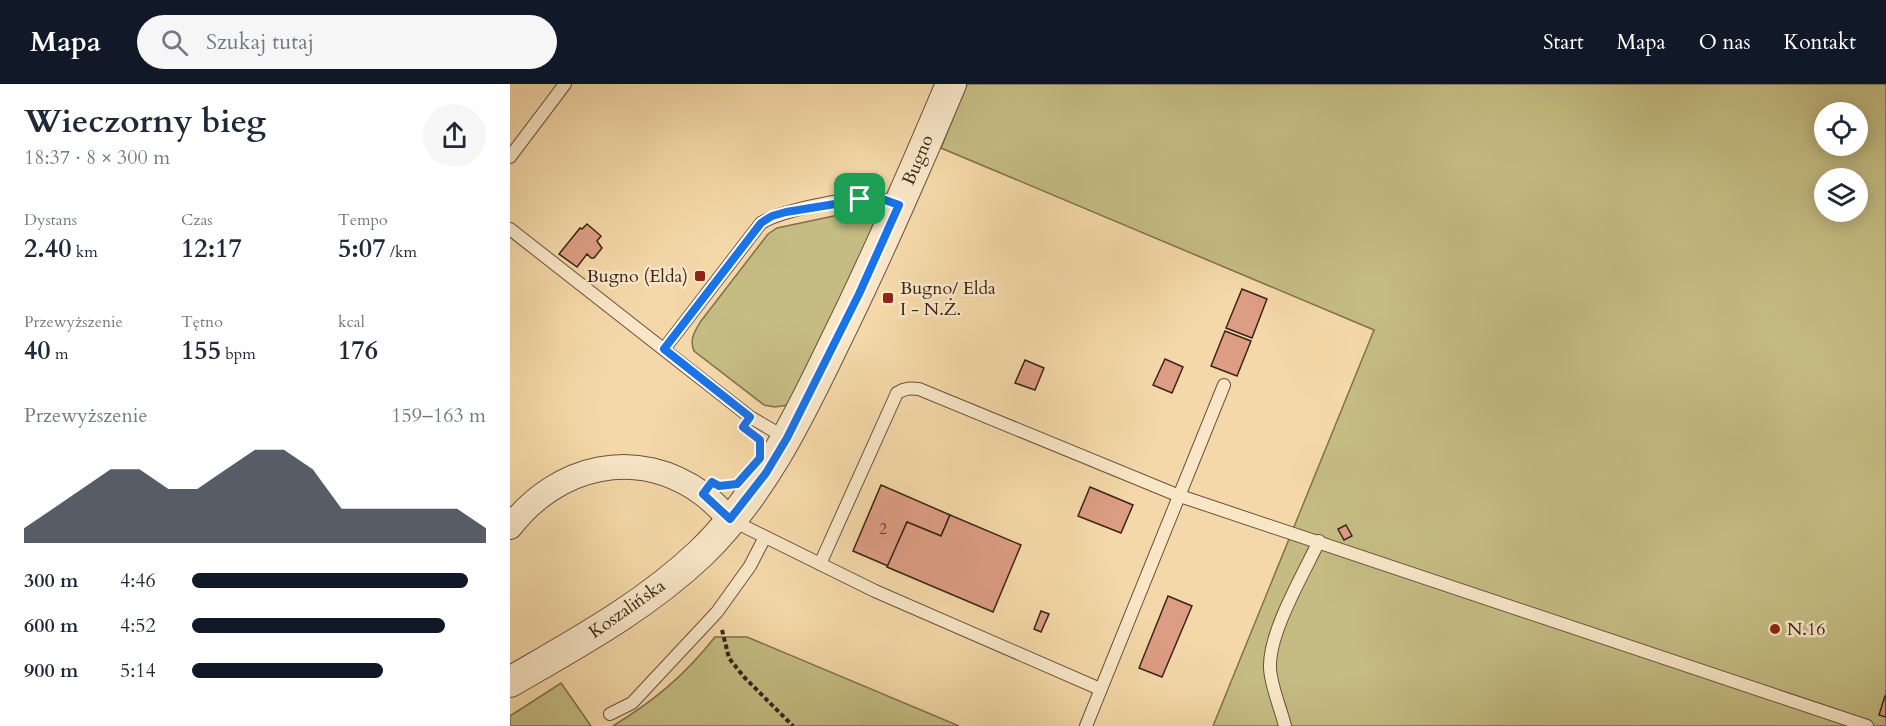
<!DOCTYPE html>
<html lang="pl">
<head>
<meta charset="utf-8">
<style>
	body { margin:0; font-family:Cardo,serif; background:#f6f6f7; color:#1f2937; height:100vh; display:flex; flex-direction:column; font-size:22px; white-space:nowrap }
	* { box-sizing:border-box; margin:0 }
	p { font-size:20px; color:#747a83 }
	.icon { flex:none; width:33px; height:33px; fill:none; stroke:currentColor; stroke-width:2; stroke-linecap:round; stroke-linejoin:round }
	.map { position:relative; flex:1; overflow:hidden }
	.details { display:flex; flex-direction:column; background:#fff; width:510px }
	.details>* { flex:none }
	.fabs { position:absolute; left:1304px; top:18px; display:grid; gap:12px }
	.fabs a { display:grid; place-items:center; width:54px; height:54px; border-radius:50%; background:#fff; box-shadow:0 3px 15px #0003; font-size:30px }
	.pin { position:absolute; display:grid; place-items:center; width:51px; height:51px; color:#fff; margin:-26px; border-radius:12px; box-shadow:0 3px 9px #0006 }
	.round { display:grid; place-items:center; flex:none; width:63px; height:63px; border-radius:32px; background:#f6f6f7 }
	.summary { display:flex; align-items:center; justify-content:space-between; height:102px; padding:0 24px }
	h1 { font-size:33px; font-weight:700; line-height:45px }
	.metrics { display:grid; grid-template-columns:repeat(3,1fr); gap:9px; height:102px; padding:6px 24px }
	.metrics div { display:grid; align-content:center }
	.metrics b { font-size:26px; font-weight:700 }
	.metrics small { font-size:16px; font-weight:400 }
	.metrics p { font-size:16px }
	.chart { height:168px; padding:12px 24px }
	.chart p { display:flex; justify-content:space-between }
	.chart svg { width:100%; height:108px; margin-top:6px; fill:#111827; opacity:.7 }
	ul { padding:0 24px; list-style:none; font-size:20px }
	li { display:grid; grid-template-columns:96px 72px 1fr; align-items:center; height:45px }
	li i { height:15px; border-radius:8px; background:#111827 }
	header { display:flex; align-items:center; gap:36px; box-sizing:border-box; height:84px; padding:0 30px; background:#111827; color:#fff }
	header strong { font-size:28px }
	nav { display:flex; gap:33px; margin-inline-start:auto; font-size:21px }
	.search { width:420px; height:54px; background:#f6f6f7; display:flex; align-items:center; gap:15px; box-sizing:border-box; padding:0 21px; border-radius:33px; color:#747a83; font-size:22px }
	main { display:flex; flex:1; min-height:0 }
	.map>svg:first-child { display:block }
	.green { fill:#c4bc83; stroke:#7f704d; stroke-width:1.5; fill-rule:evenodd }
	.building { fill:#dd9d84; stroke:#3a2517; stroke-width:1.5 }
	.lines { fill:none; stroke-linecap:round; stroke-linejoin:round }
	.service-casing { stroke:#69523c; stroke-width:14 }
	.minor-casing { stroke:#69523c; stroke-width:26 }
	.tertiary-casing { stroke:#69523c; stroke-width:32 }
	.path { stroke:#3a2517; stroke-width:4; stroke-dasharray:4.5 3; stroke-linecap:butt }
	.service { stroke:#f8e6c7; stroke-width:12 }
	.minor { stroke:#f8e6c7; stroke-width:24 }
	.tertiary { stroke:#f8e6c7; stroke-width:30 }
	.route-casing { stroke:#fff; stroke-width:12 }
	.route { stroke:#1a73e8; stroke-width:8 }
	.poi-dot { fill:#8f2418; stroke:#f8e6c7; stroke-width:2 }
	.labels { text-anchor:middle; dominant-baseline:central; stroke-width:5; stroke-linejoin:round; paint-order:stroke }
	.number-label { font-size:15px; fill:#634332 }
	.street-label { font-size:18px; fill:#3a2517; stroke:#f8e6c7 }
	.poi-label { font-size:18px; fill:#3a2517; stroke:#f8e6c7; text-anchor:start }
</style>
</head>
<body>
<header>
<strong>Mapa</strong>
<div class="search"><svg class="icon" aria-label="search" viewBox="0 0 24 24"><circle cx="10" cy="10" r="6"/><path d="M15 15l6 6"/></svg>Szukaj tutaj</div>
<nav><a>Start</a><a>Mapa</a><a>O nas</a><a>Kontakt</a></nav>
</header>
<main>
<section class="details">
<div class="summary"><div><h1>Wieczorny bieg</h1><p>18:37 · 8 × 300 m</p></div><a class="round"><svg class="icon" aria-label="share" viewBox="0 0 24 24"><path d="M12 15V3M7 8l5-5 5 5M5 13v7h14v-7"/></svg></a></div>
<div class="metrics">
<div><p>Dystans</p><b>2.40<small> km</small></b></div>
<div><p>Czas</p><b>12:17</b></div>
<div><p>Tempo</p><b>5:07<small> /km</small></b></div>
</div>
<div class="metrics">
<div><p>Przewyższenie</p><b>40<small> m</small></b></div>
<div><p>Tętno</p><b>155<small> bpm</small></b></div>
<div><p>kcal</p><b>176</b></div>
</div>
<div class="chart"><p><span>Przewyższenie</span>159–163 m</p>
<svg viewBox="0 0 160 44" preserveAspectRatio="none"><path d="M0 44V38L10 30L20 22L30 14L40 14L50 22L60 22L70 14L80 6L90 6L100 14L110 30L120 30L130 30L140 30L150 30L160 38V44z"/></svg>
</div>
<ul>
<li><b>300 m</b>4:46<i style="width:94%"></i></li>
<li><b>600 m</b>4:52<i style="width:86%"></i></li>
<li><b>900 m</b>5:14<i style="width:65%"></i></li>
</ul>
</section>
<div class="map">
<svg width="1376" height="642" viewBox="0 0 1376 642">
	<rect width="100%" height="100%" fill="#f5d8a9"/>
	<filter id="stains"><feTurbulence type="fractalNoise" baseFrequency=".00333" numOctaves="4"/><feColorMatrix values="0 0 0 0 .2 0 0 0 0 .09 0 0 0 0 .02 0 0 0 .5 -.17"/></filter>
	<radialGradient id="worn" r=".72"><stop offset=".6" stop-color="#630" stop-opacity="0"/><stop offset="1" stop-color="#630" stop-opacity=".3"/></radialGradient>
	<g class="green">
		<path d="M 457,0 L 1376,0 L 1376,642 L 703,642 L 864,246 L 431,64 ZM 1314,28 L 1347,28 L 1347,62 L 1314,62 ZM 1314,94 L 1347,94 L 1347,128 L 1314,128 Z"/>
		<path d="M 352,126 L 365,130 L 369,137 L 278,321 L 265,323 L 254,321 L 184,267 C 179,255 185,247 191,237 L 258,150 L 267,144 Z"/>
		<path d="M 205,553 L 237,553 L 449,642 L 103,642 C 145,616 174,592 205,553 Z"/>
		<polygon points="51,599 81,642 0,642 0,632"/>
	</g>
	<g class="building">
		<polygon points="77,140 91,152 87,157 92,164 84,174 81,174 77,170 67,183 49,170 70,144 72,145"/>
		<polygon points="732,205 757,215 742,254 716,244"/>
		<polygon points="715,247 741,257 727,292 701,282"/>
		<polygon points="655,275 673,283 662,309 643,301"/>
		<polygon points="515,276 534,284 525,306 505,299"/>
		<polygon points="371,401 440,431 431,452 397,438 378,482 343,467"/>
		<polygon points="580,403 623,421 611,449 568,432"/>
		<polygon points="440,431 511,461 483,528 377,483 397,438 431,452"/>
		<polygon points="836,441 842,452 834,456 828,445"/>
		<polygon points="658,512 682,522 652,593 629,584"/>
		<polygon points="531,527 539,530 531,548 524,545"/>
		<polygon points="1375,612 1376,613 1376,633 1369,631"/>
	</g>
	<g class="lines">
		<defs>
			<g id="service">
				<polyline points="0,73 55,0"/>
				<polyline points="0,145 240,333 276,354"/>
				<path d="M 154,265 L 251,139 C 272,126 336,114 361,114 C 371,114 379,117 388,121"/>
				<polyline points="221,436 365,507 590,605"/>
				<path d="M 310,480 L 387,309 C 395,304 400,304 409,305 L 667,411 L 1357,642"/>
				<polyline points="100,630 122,619 207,528 240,482 255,453"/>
				<polyline points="576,642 714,301"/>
				<path d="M 775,642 C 771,625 760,600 760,583 C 759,548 793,491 809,457"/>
			</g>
			<path id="minor" d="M 0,443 C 48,381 127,362 193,410 C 203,417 211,427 220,435"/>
			<path id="tertiary" d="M 0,598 C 67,559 134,523 191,469 C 251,411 288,335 324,260 C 366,175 404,88 441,0"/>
		</defs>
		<use href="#service" class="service-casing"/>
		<use href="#minor" class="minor-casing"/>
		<use href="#tertiary" class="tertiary-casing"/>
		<polyline class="path" points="212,546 219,574 234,593 283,642"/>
		<use href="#service" class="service"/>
		<use href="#minor" class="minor"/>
		<use href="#tertiary" class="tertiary"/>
	</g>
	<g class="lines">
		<defs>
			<polygon id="route" points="362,114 375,116 389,121 349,210 277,354 256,389 220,435 193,410 202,398 209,402 227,400 250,374 250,356 233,343 240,333 154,265 251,139 262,132 276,128"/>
		</defs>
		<use href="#route" class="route-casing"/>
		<use href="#route" class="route"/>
	</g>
	<g class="poi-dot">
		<rect x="184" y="186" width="12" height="12" rx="3"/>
		<rect x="372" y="208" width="12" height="12" rx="3"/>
		<circle cx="1265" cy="545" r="6"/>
	</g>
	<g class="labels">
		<g class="number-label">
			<text x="373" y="445">2</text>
		</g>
		<g class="street-label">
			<text transform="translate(408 76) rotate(-67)">Bugno</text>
			<text transform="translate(117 525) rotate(-35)">Koszalińska</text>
		</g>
		<g class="poi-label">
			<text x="178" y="192" text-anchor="end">Bugno (Elda)</text>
			<text x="390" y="204">Bugno/ Elda<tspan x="390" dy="21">I - N.Ż.</tspan></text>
			<text x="1277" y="545">N.16</text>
		</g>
	</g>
	<rect width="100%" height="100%" filter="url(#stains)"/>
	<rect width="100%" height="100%" fill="url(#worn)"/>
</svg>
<div class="fabs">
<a><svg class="icon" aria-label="locate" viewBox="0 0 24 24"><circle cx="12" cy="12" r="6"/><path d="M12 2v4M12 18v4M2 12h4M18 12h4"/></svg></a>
<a><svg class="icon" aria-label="layers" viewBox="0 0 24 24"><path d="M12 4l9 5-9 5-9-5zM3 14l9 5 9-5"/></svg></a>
</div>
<div class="pin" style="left:350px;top:115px;background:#1e9e55"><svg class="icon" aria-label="arrive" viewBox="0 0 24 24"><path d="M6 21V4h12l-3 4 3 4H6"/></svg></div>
</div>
</main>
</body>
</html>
